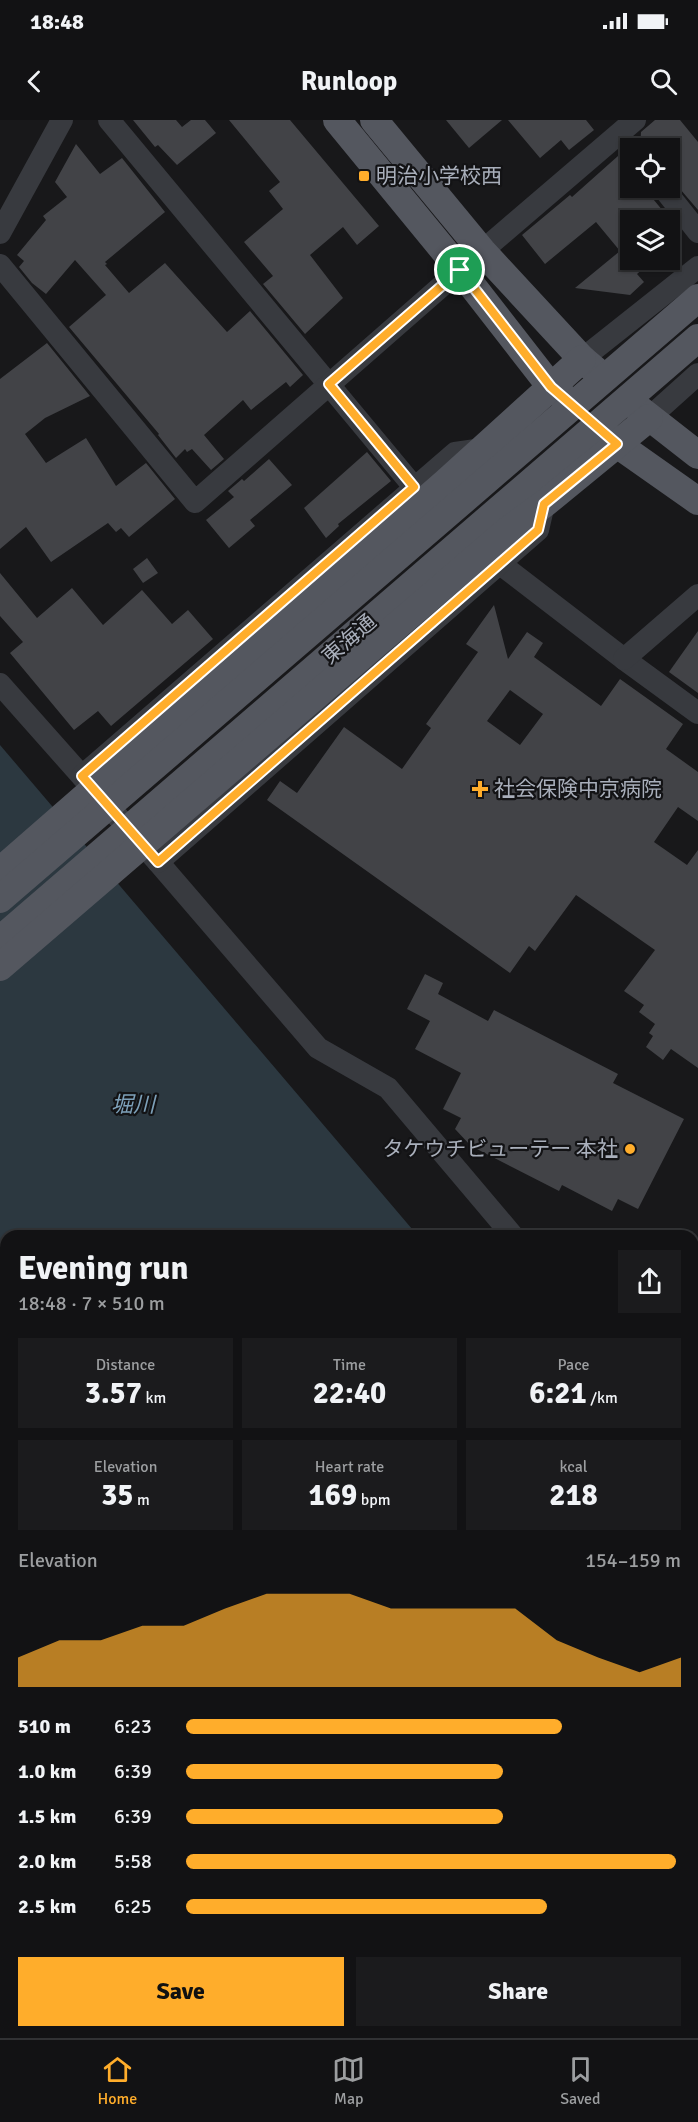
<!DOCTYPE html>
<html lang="en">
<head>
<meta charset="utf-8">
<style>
	body { margin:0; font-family:Signika,"Noto Sans JP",sans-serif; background:#1b1b1d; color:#f1f3f6; height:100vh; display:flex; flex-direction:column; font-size:22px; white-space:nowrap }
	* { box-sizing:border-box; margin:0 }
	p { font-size:20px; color:#9c9ea0 }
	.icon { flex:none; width:33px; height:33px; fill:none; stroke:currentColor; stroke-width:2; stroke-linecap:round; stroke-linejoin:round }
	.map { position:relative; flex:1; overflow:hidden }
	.side { position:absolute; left:0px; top:1110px; width:699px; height:808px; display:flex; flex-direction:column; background:#121214; border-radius:18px 18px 0 0; box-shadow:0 2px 4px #0004,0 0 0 2px #313234 }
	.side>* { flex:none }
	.controls { position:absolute; left:620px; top:18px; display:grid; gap:12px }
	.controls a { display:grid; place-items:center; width:60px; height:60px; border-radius:0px; background:#121214; box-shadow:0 2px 4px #0004,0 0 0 2px #313234; font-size:30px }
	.pin { position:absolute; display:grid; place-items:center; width:51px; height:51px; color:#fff; margin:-26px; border:3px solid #fff; border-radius:50%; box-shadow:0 2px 6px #0007 }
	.round { display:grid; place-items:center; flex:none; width:63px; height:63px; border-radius:0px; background:#1b1b1d }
	.summary { display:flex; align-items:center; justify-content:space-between; height:102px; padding:0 18px }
	h1 { font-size:33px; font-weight:800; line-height:45px }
	.figures { display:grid; grid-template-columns:repeat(3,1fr); gap:9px; height:102px; padding:6px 18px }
	.figures div { display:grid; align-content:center; border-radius:0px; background:#1b1b1d; text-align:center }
	.figures b { font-size:30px; font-weight:800 }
	.figures small { font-size:16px; font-weight:400 }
	.figures p { font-size:16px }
	.chart { height:168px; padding:12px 18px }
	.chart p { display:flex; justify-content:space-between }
	.chart svg { width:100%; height:108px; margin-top:6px; fill:#ffad2b; opacity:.7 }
	.button { display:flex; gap:12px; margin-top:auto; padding:12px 18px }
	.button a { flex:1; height:69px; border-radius:0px; background:#ffad2b; color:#111; font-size:24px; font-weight:800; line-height:69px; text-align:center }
	.button a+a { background:#1b1b1d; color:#f1f3f6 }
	ul { padding:0 18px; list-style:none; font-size:20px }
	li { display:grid; grid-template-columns:96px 72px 1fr; align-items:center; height:45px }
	li i { height:15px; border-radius:8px; background:#ffad2b }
	.status { display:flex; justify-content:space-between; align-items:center; height:42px; padding:0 30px; background:#121214; direction:ltr }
	.status svg { height:16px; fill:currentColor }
	header { display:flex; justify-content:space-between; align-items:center; height:78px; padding:0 18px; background:#121214; font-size:27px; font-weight:800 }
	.dock { display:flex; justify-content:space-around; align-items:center; height:84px; border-top:2px solid #313234; background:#121214; font-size:16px; color:#9c9ea0 }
	.dock a { display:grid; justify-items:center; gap:3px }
	.dock .current { color:#ffad2b }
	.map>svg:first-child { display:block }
	.water { fill:#2c3840 }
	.building { fill:#424347; fill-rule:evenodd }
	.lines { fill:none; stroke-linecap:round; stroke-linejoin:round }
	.minor { stroke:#383a3f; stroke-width:22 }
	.major { stroke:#54575f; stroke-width:28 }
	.route-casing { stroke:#fff; stroke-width:12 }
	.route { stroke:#ffad2b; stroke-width:8 }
	.poi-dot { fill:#ffad2b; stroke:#131315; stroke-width:2 }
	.labels { text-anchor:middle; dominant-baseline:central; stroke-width:4.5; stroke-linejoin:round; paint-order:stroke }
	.poi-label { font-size:21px; fill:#a9afbb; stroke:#131315; text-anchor:start }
	.street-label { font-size:21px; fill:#a9afbb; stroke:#131315 }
	.water-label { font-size:22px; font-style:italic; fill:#7da0b9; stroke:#131315 }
</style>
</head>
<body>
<div class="status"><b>18:48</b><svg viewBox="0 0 49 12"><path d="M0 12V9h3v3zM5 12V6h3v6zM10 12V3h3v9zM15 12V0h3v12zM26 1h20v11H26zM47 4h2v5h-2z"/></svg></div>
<header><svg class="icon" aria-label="back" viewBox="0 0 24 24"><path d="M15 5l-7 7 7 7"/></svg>Runloop<svg class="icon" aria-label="search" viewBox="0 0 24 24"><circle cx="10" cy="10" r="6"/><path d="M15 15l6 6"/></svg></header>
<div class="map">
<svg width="698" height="1918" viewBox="0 0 698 1918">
	<rect width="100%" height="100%" fill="#18181a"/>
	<g class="water">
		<polygon points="0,625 418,1116 6,1116 6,1271 0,1264"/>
		<polygon points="693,1438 698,1444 698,1918 614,1918 610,1913 693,1912"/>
	</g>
	<g class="building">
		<polygon points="133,0 176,0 182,7 191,0 205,0 216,13 177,45 158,25 155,27"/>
		<polygon points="229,0 290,0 379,106 357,125 343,107 310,135 343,178 305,214 263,164 273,156 244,122 283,89 269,71 280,62"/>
		<polygon points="446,0 502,0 469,28"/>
		<polygon points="508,0 586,0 594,10 569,30 561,20 540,38"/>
		<polygon points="655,0 680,0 698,22 698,90 669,56 669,28 640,28 641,12"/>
		<polygon points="76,24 100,54 122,38 165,92 105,142 107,144 105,145 129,173 165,143 227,212 250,191 303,255 290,267 286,262 251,290 243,280 204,315 224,339 211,350 192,329 187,332 185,329 176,338 158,315 159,314 69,207 106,175 75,140 46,174 32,163 19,147 24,141 17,135 46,100 43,96 67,77 55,62"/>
		<polygon points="618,36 630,51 630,68 644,68 682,114 669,126 669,100 630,100 630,140 653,140 637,154 644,162 630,175 575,168 620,131 596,102 545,144 522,115 570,75 572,77"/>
		<polygon points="47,223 90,276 45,298 25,314 46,343 86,318 116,366 146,343 175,379 129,417 121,408 116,412 108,403 51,442 26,407 0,429 0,259"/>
		<polygon points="367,332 391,361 338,404 339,406 326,418 304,388"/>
		<polygon points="269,339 292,365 250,400 255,406 229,428 206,400 234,377 228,371 242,359 244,361"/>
		<polygon points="147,438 158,453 143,463 133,449"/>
		<polygon points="0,453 37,498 72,468 103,505 142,470 172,504 188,490 213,519 111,606 98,591 74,610 10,533 23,522 0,496"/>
		<path d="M 494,485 L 508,539 L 527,512 L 543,523 L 534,537 L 601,586 L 620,559 L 683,604 L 666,629 L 698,652 L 698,701 L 678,687 L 654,722 L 687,745 L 698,730 L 698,948 L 671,929 L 663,940 L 646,927 L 653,916 L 649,913 L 655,904 L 639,892 L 644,885 L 624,871 L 655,830 L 576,775 L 535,831 L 529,826 L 510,853 L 267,680 L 280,661 L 297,673 L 344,607 L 402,649 L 431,608 L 426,604 L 478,532 L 466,524 ZM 510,570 L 543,594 L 520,625 L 487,601 Z"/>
		<polygon points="698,511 698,573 669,552"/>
		<polygon points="425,854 443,863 438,874 488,901 494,890 618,954 613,963 684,999 638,1089 618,1079 612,1091 562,1065 559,1071 471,1026 455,1009 461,998 443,989 461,953 415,929 430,901 407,889"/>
	</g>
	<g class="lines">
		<g class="minor">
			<polyline points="109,0 414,367"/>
			<polyline points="663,68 698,112"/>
			<polyline points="0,113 62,0"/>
			<polyline points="482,131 635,0"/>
			<polyline points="0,145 195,382 460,150"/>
			<polyline points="582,239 698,147"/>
			<polyline points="649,298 698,254"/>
			<polyline points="499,443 624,539 698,593"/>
			<polyline points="624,539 698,475"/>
			<polyline points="0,564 158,742 318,928 388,968 513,1116"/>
			<polyline points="82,656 455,333 483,329"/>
			<polyline points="158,742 538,410 544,384"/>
			<polyline points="693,1326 698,1332"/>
			<polyline points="458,1912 462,1918"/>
			<polyline points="193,1918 202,1912"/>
		</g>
		<g class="major">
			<polyline points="337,0 460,150 551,267 566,279"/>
			<polyline points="374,0 482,131 582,239 595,250"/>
			<polyline points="634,285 698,335"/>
			<polyline points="603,311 617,324 698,381"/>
			<polyline points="0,751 445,363 582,239"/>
			<polyline points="0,779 698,178"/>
			<polyline points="0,820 698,218"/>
			<polyline points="0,847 507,411 544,384 649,298"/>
		</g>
	</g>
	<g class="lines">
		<defs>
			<polygon id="route" points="460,150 551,267 617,324 544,384 538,410 158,742 82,656 414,367 329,264"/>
		</defs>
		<use href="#route" class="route-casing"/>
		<use href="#route" class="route"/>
	</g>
	<g class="poi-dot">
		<rect x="358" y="50" width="12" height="12" rx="3"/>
		<path d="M477 660h6v6h6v6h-6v6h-6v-6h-6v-6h6z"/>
		<circle cx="630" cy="1029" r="6"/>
	</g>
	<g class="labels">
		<g class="poi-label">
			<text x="376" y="56">明治小学校西</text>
			<text x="494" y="669">社会保険中京病院</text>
			<text x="618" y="1029" text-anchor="end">タケウチビューテー 本社</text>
		</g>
		<g class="street-label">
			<text transform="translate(349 519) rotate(-41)">東海通</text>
		</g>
		<g class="water-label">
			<text x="133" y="984">堀川</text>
		</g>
	</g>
</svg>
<div class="controls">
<a><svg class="icon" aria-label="locate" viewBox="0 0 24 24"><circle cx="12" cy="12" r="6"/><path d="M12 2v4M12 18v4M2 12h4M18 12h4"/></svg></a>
<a><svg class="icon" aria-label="layers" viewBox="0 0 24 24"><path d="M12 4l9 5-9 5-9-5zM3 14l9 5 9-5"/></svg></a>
</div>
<div class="pin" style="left:460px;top:150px;background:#1e9e55"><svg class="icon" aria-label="arrive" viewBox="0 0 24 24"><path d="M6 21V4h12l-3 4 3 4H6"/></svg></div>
<section class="side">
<div class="summary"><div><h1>Evening run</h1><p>18:48 · 7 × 510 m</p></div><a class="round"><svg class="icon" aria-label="share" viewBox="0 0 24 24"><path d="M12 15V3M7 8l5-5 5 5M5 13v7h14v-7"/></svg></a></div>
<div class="figures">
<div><p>Distance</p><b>3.57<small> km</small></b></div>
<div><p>Time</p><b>22:40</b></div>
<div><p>Pace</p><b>6:21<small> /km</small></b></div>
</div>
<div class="figures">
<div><p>Elevation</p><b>35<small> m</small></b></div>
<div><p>Heart rate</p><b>169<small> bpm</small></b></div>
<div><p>kcal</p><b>218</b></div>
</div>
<div class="chart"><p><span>Elevation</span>154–159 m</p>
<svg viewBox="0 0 160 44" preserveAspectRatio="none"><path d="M0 44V32L10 25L20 25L30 19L40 19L50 12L60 6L70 6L80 6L90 12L100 12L110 12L120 12L130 25L140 32L150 38L160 32V44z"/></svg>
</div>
<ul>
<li><b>510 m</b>6:23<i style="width:76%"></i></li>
<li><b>1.0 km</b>6:39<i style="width:64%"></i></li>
<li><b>1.5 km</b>6:39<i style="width:64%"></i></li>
<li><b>2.0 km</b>5:58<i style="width:99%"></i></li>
<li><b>2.5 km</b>6:25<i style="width:73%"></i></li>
</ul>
<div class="button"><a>Save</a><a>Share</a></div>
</section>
</div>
<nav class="dock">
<a class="current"><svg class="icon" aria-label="home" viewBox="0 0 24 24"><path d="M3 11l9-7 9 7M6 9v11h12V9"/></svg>Home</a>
<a><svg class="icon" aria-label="map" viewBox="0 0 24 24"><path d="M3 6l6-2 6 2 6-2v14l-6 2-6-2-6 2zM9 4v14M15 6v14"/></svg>Map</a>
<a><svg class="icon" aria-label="saved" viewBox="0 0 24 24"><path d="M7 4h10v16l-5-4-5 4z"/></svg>Saved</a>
</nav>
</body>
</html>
